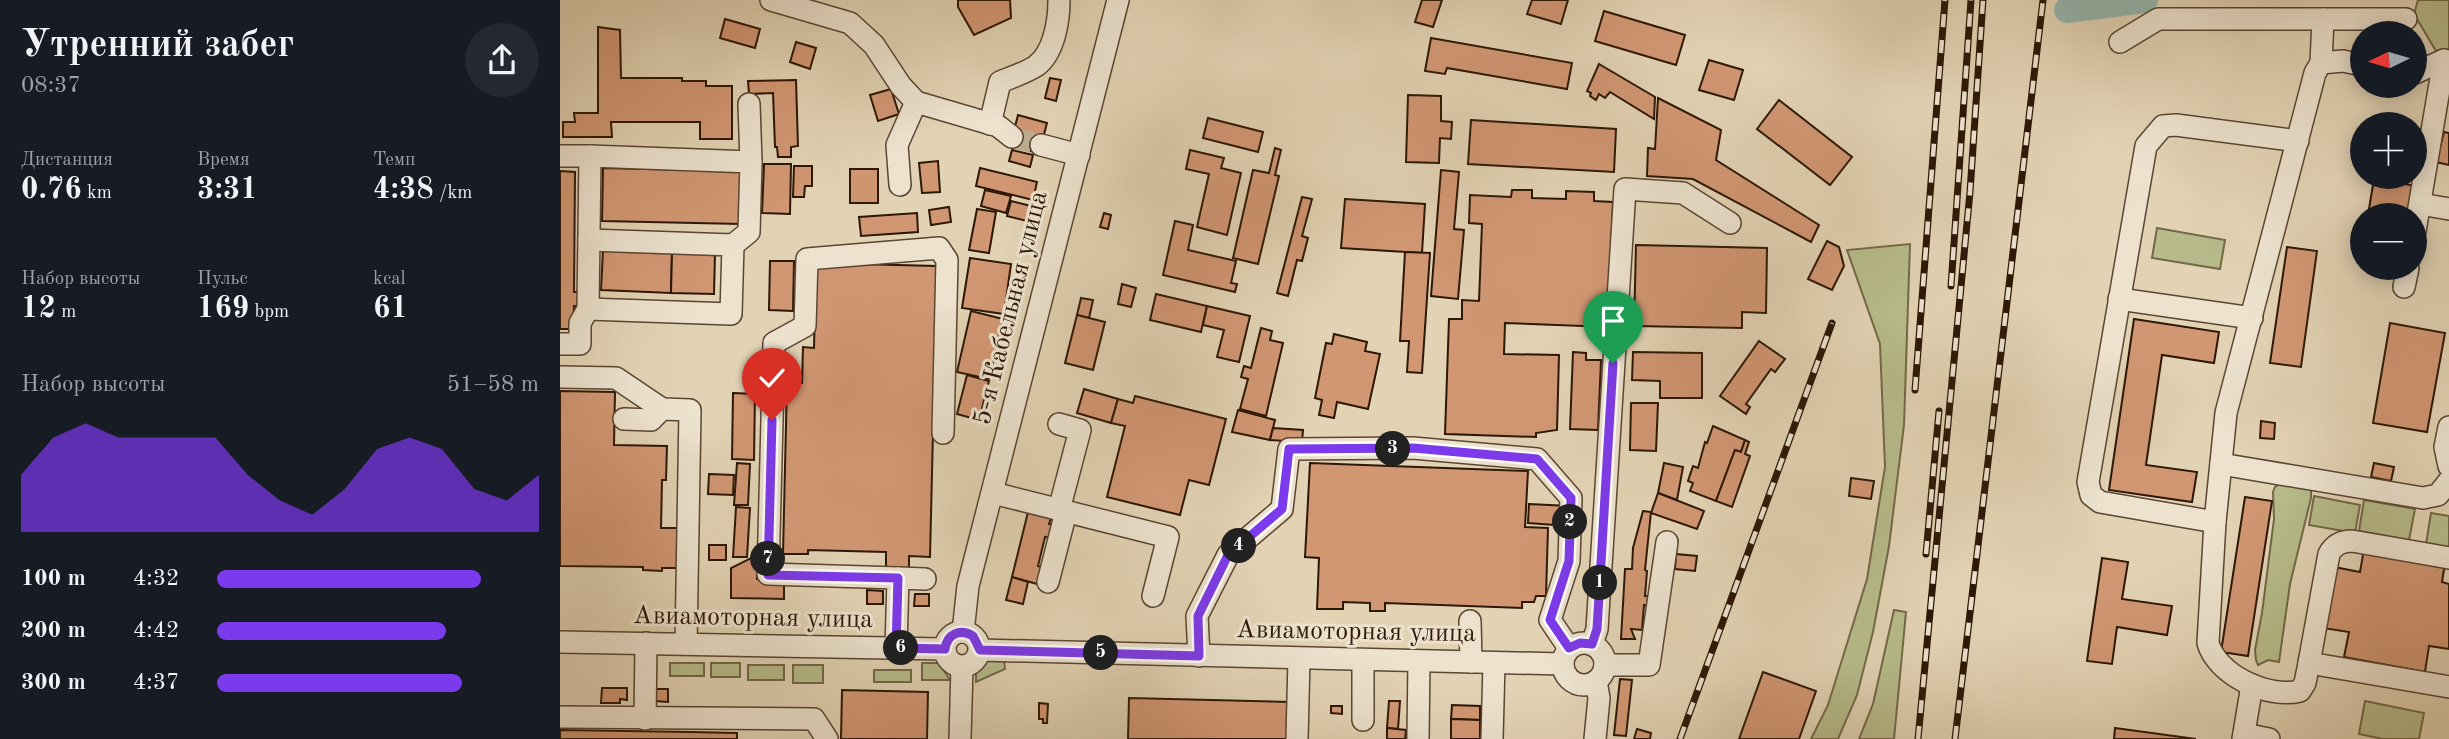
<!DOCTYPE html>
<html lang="ru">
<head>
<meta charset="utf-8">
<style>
	body { margin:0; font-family:"Old Standard TT",serif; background:#242831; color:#f1f3f6; height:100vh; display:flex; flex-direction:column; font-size:26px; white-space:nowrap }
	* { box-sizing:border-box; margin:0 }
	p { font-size:23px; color:#9ea1a6 }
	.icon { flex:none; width:38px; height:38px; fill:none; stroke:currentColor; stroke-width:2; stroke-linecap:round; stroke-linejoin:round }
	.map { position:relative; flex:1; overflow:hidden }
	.drawer { display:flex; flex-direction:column; background:#171b24; width:560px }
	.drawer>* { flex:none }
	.needle { width:46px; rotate:265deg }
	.tools { position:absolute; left:1790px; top:21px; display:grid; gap:14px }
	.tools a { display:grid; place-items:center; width:77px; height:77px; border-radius:50%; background:#171b24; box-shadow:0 4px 18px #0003; font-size:35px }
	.pin { position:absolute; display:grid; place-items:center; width:60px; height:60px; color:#fff; margin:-72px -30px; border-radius:50% 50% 50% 0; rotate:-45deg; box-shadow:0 0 7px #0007 }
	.pin .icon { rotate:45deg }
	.km { position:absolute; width:35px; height:35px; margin:-18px; border-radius:50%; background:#222; color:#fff; font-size:19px; line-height:35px; text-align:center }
	.round { display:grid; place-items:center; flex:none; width:74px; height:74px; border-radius:37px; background:#242831 }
	.head { display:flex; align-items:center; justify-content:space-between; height:119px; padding:0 21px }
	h1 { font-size:38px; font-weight:700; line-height:52px }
	.metrics { display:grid; grid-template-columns:repeat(3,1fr); gap:10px; height:119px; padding:7px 21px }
	.metrics div { display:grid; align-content:center }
	.metrics b { font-size:30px; font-weight:700 }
	.metrics small { font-size:19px; font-weight:400 }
	.metrics p { font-size:19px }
	.chart { height:196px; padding:14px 21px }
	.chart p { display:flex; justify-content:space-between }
	.chart svg { width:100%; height:126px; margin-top:7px; fill:#7c3aed; opacity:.7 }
	ul { padding:0 21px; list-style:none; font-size:23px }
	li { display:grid; grid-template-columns:112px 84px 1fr; align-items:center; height:52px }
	li i { height:18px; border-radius:9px; background:#7c3aed }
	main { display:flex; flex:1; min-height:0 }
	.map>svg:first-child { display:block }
	.green { fill:#b7bb8b; stroke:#726948; stroke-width:2 }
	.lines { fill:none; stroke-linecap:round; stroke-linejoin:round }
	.river { stroke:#95b7af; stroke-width:26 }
	.building { fill:#d19773; stroke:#2d1706; stroke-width:2 }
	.minor-tunnel { stroke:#bead91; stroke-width:21; stroke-dasharray:21 10; stroke-linecap:butt }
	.minor-casing { stroke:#5a4632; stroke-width:24 }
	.minor { stroke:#ece2ce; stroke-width:21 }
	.rail-casing { stroke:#2d1706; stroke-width:7 }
	.rail { stroke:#ece2ce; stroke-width:4.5; stroke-dasharray:13; stroke-linecap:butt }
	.route-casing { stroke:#fff; stroke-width:14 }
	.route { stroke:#7c3aed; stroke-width:9 }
	.labels { text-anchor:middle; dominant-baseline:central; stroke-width:6; stroke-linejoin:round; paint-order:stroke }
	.street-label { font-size:26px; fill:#2d1706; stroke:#ece2ce }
</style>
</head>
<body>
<main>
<section class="drawer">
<div class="head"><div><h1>Утренний забег</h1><p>08:37</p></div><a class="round"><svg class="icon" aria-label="share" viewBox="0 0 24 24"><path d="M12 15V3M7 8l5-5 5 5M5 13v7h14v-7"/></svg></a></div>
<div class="metrics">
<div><p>Дистанция</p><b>0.76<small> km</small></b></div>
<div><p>Время</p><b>3:31</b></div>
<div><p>Темп</p><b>4:38<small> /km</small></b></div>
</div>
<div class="metrics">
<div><p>Набор высоты</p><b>12<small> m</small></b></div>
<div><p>Пульс</p><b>169<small> bpm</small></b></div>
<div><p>kcal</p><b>61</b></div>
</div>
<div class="chart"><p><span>Набор высоты</span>51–58 m</p>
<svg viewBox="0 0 160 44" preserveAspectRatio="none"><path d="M0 44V24L10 11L20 6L30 11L40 11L50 11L60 11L70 24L80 33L90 38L100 29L110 15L120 11L130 15L140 29L150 33L160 24V44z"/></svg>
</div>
<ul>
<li><b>100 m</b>4:32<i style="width:82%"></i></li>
<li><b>200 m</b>4:42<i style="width:71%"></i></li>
<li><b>300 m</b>4:37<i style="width:76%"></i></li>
</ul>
</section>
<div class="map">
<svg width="1889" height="739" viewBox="0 0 1889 739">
	<rect width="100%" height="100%" fill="#e2d3b4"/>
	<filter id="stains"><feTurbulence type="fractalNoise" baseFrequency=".00286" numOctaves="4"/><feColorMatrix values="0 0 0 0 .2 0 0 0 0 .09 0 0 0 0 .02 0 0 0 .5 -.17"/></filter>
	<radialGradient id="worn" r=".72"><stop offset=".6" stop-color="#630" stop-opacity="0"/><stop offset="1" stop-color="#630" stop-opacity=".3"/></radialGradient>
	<g class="green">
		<polygon points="1858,0 1889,0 1889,52 1876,51 1854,14"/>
		<polygon points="1597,228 1665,240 1660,269 1592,258"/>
		<polygon points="1350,244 1344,425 1329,546 1313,632 1297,695 1278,739 1251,739 1268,705 1307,579 1325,467 1320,344 1287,250"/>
		<polygon points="1720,484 1751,488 1751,498 1730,584 1719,662 1708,660 1698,665 1696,660 1695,650 1702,613 1714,519 1713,492 1715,487"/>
		<polygon points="1754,496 1800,505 1795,533 1749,525"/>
		<polygon points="1804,500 1855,509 1849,540 1799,531"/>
		<polygon points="1871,513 1889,516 1889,548 1866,544"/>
		<polygon points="1334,610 1346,612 1334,739 1299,739 1313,704"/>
		<polygon points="427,660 444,660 445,669 416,682 416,670"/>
		<rect x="110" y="663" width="34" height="13"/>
		<rect x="151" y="663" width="29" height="14"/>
		<polygon points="362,663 379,663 390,680 362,680"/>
		<rect x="188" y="665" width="36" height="15"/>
		<rect x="233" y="665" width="30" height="18"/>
		<rect x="314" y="670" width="37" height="12"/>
		<polygon points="1805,701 1864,713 1859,739 1823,739 1799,734"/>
	</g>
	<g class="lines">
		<polyline class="river" points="1507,10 1585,0"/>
	</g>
	<g class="building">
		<polygon points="398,0 450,0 451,18 414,35 398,7"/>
		<polygon points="862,0 882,0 873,27 855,22"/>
		<polygon points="972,0 1008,0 1001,24 967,14"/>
		<polygon points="1044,11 1125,35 1116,65 1035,41"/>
		<polygon points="165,19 200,29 195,48 160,38"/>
		<polygon points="38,27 60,30 61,78 122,78 122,81 146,81 146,86 172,86 172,139 140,139 140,122 51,122 52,137 3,137 3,122 15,122 14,113 38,113"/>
		<polygon points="871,38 1012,63 1007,89 887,68 885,74 865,71"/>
		<polygon points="236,42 256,48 250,69 230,62"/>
		<polygon points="1149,60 1183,70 1174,100 1139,90"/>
		<polygon points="1039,64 1095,97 1094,119 1050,92 1045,98 1039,94 1036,100 1030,96 1031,93 1027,91"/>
		<polygon points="490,78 501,80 496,101 485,98"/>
		<polygon points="236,80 238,146 231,147 231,157 218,157 217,147 215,147 213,93 189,94 188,81"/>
		<polygon points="331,89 339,114 318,121 310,95"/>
		<polygon points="848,95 881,96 881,121 892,122 891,139 880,138 879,163 846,162"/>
		<polygon points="1098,98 1161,130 1156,160 1259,225 1251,242 1133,179 1087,176 1088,148 1095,149"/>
		<polygon points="1219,100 1292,157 1270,185 1197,129"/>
		<polygon points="458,115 487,123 479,153 450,146"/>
		<polygon points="648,118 703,132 698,152 643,138"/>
		<polygon points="911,120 1056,129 1054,172 908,164"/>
		<polygon points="1884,132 1889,133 1889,165 1876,162"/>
		<polygon points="715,148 721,150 715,175 719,176 698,264 673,258 693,170 709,173"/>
		<polygon points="452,150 473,155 470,167 449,161"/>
		<polygon points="630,150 664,158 661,168 681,173 667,235 637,227 649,174 626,169"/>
		<polygon points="378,161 380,192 362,193 359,163"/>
		<polygon points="204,164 231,164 230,214 202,213"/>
		<polygon points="234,166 252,166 252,186 245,186 244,197 233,197"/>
		<polygon points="43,168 181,171 181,224 42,221"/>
		<polygon points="420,168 477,182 473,200 416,186"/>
		<rect x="290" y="169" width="28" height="34"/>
		<polygon points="881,170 899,172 894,229 904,230 898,299 871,296"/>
		<polygon points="0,171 15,172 14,292 22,292 21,306 14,306 13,329 0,329"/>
		<polygon points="1814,179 1857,186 1852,215 1808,215"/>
		<polygon points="425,190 451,196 446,213 421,206"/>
		<polygon points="952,190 972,190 972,198 1006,199 1006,191 1034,192 1034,201 1053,202 1048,327 945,323 944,354 999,355 997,430 976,433 976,437 885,434 889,319 902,319 902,300 919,301 922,224 909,223 910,195 951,197"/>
		<polygon points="742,197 752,199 742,236 748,238 742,261 737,260 728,296 717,293"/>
		<polygon points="785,199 865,204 862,253 781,248"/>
		<polygon points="451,201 471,206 467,221 447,216"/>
		<polygon points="389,207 391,222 371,225 369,210"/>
		<polygon points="417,209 436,212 429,253 409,250"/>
		<polygon points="357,213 358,232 301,236 299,217"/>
		<polygon points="544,213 551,215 548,229 540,227"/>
		<polygon points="615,221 633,225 628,250 676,261 671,283 677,284 675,292 603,275"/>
		<polygon points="1267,241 1279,247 1284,266 1272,290 1248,279"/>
		<polygon points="1076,245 1207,248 1206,313 1182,312 1182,328 1074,326"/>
		<polygon points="1727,247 1757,251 1741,367 1710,363"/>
		<polygon points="43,250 112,252 111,293 41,290"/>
		<polygon points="112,252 155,254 154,294 111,293"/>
		<polygon points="845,252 870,253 862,373 847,372 849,341 840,341"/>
		<polygon points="410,258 451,264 444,314 402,308"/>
		<polygon points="210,261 234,261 233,311 209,310"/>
		<polygon points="256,263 377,266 370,557 349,556 349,570 326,570 326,552 248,550 248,554 223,554 227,382 242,383 243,347 254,348"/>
		<polygon points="562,284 576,288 571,307 558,304"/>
		<polygon points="596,294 647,306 641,332 590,320"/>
		<polygon points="521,298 533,300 529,318 517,315"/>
		<polygon points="647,306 690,316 679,362 657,357 664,330 643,325"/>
		<polygon points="411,311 443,319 429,379 397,372"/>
		<polygon points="517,315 545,322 533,370 505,363"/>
		<polygon points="1574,319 1659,332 1654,363 1602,355 1586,465 1637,472 1632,502 1549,490"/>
		<polygon points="1830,323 1885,333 1867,432 1813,423"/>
		<polygon points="701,328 712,331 710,340 723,343 706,416 680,409 688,379 681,377 684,366 691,368"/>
		<polygon points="774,334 807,342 805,351 820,354 808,409 777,402 774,418 759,415 762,400 755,398 766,343 772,344"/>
		<polygon points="1199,341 1225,359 1215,372 1211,369 1186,404 1190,407 1186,414 1160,396"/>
		<polygon points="1013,352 1026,353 1026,360 1041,360 1038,430 1010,429"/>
		<polygon points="1073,352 1142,353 1142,398 1100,398 1100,381 1072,380"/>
		<polygon points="407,375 429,381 419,420 397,414"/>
		<polygon points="524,389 558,399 551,423 517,413"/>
		<polygon points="0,391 55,392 54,445 107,446 106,480 102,480 101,528 120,528 119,568 102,568 102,571 83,570 83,567 0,566"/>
		<polygon points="173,393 195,394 194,460 172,459"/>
		<polygon points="575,396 666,419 649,485 629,480 620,515 547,497 565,426 551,423 558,399 573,403"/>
		<polygon points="1071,403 1098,403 1096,451 1070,450"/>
		<polygon points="678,410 715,420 710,440 672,432"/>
		<polygon points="1701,421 1715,423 1714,439 1700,438"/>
		<polygon points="1153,426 1185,440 1181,452 1175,450 1156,501 1130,491 1133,483 1128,481 1133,466 1138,468 1145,442 1147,443"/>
		<polygon points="713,428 743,430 742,442 710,440"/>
		<polygon points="1185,440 1189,442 1185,454 1190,456 1172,507 1156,501 1175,450 1181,452"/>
		<polygon points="177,463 190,464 188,505 174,505"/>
		<polygon points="750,463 968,471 965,527 988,528 986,596 976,596 974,602 962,602 962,608 825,603 825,611 810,611 810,603 783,602 783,609 757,609 759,558 745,557"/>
		<polygon points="1104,463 1123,467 1117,500 1098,493"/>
		<polygon points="1814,463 1834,467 1831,481 1811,477"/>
		<polygon points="149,474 174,475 173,495 148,494"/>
		<polygon points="1291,478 1314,481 1311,499 1289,496"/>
		<polygon points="1098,493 1144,511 1137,529 1091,513"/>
		<polygon points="1685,497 1712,501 1688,656 1661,652"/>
		<polygon points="969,504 1009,506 1008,526 968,523"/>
		<polygon points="176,507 190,508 187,557 173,557"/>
		<polygon points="1083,511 1091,512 1085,570 1087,571 1085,596 1097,596 1096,606 1084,605 1082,630 1071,629 1075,639 1061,639 1065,569 1072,569 1073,548"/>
		<polygon points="468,512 491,518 489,524 494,525 491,538 485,537 478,566 481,567 477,584 452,577"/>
		<rect x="149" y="545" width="17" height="15"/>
		<polygon points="1804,549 1885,563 1882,582 1889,584 1889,649 1869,646 1865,672 1784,657 1789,632 1763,628 1774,567 1800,572"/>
		<polygon points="1116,554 1137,556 1135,571 1115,569"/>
		<polygon points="197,555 197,579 224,579 224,599 171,598 171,568"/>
		<polygon points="1542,558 1568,562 1562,599 1612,606 1607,635 1557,627 1552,664 1527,661"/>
		<polygon points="452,577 468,582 463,604 446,600"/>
		<polygon points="307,590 323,591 323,604 307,604"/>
		<polygon points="355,594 369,594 369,606 354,606"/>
		<polygon points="1203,672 1256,691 1239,739 1179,739"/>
		<polygon points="1060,679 1072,680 1066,736 1054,735"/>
		<polygon points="42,688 67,688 67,700 60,699 60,703 41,703"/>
		<polygon points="96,689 108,689 108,702 95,701"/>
		<polygon points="282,690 368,692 367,739 281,739"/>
		<polygon points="569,698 731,702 730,739 568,739"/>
		<polygon points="829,701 840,701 838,729 827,728"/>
		<polygon points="479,703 488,704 487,723 483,723 483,719 479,719"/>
		<polygon points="892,705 920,706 920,720 891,719"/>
		<polygon points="771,706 782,706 782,714 771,713"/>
		<polygon points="891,719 920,720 920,739 891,739"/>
		<polygon points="827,728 846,730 845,739 827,739"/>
		<polygon points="1555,728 1636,739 1554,739"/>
		<polygon points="1077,729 1091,733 1090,739 1074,739"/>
		<polygon points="0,730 131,732 177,733 177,739 0,739"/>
	</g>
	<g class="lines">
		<polyline class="minor-tunnel" points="452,137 481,145"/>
		<defs>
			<g id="minor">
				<polyline points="211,0 290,23 314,45 341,86 356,102 438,126 452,137"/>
				<polyline points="1560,42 1598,19 1846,19"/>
				<polyline points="1761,63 1763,19"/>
				<polyline points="1855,73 1884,60"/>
				<polyline points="189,104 191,162"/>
				<path d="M 430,124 L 440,82 C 452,77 465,73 476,66 C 494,53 499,21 499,0"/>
				<polyline points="481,145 519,155"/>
				<polyline points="0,156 30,156 28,309 20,323 20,344 0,344"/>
				<polyline points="30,156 191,162 189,232 173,245"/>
				<polyline points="340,185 337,145 356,102"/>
				<polyline points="1860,204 1889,209"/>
				<polyline points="1855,231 1884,60"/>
				<polyline points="1844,287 1848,268"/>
				<polyline points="1559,299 1692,318"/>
				<polyline points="28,309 171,314 173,245 29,240"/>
				<polyline points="0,377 56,378 102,409"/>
				<polyline points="64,419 91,420 102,409 130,410 126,644"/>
				<polyline points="499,424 520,430 499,510"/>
				<polyline points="1889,427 1885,447 1889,466"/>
				<polyline points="1661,464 1863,498 1878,495 1889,481"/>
				<polyline points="433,493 608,537 593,596"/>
				<polyline points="1655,522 1540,502 1531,495 1528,482 1586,146 1603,126 1616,125 1738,141"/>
				<path d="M 1889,558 L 1792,541 C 1781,541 1774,545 1769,554 L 1749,663 L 1889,687"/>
				<polyline points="338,578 365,579"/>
				<polyline points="488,582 506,512"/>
				<polyline points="910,621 911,662"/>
				<circle cx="402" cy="649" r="17"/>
				<polyline points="403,632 408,586 558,0"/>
				<polyline points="0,642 385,649"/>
				<circle cx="1024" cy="664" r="21"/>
				<polyline points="1032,644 1037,629 1065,189 1123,193 1170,223"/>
				<polyline points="336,648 338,578 208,574 214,343 245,326 247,259 379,248 387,260 383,433"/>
				<polyline points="420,650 1002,664"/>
				<polyline points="639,656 637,616 668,555 722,509 729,449 853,448 977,459 1011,498 1009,561 990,620 1009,648"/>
				<polyline points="803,660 803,720"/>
				<path d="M 1749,663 L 1745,683 L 1740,691 C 1708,699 1657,675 1648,643 L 1655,522 L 1666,413 L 1755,73 L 1761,63 L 1783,61 L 1802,65"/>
				<polyline points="1045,665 1089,665 1107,542"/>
				<polyline points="0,717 254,719 267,739"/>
				<polyline points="85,719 86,643"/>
				<polyline points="1684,734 1709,739"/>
				<polyline points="400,739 402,667"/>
				<polyline points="737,739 739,659"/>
				<polyline points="858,739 859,661"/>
				<polyline points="932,739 934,663"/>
				<polyline points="1035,739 1039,698 1036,681"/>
				<polyline points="1683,739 1692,685"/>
			</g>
		</defs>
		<use href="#minor" class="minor-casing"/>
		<use href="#minor" class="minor"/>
		<defs>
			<g id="rail">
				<polyline points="1391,286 1411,0"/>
				<polyline points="1355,390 1385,0"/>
				<polyline points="1366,554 1379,411"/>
				<polyline points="1120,739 1272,323"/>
				<polyline points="1358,739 1410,192 1423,0"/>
				<polyline points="1395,739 1483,0"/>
			</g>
		</defs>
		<use href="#rail" class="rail-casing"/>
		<use href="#rail" class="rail"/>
	</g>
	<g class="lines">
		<defs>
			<path id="route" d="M 212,420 L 208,575 L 338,578 L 336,648 L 385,649 C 387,634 400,628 413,636 L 420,650 L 639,656 L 638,616 L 668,555 L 722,509 L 729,449 L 853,448 L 977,459 L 1011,498 L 1009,561 L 990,620 L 1009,648 L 1020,643 L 1032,644 L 1037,629 L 1053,363"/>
		</defs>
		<use href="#route" class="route-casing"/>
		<use href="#route" class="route"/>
	</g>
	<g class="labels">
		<g class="street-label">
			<text transform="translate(451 308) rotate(-76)">5-я Кабельная улица</text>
			<text transform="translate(193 618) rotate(1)">Авиамоторная улица</text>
			<text transform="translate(796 632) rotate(1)">Авиамоторная улица</text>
		</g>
	</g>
	<rect width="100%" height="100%" filter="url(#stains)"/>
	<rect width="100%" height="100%" fill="url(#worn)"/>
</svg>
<div class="tools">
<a><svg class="needle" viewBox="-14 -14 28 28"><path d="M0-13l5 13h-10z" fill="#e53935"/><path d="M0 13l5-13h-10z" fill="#9ea1a6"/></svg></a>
<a>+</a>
<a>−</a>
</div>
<div class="pin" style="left:1053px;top:363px;background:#1e9e55"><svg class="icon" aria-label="arrive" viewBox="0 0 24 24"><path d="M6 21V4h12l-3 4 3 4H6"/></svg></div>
<div class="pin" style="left:212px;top:420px;background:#d93025"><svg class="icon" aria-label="check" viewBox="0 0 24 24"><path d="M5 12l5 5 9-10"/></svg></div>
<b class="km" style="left:1040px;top:583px">1</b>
<b class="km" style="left:1010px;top:522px">2</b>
<b class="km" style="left:833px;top:449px">3</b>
<b class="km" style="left:679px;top:546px">4</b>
<b class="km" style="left:541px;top:653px">5</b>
<b class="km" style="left:341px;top:648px">6</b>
<b class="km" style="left:208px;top:559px">7</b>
</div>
</main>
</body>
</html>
